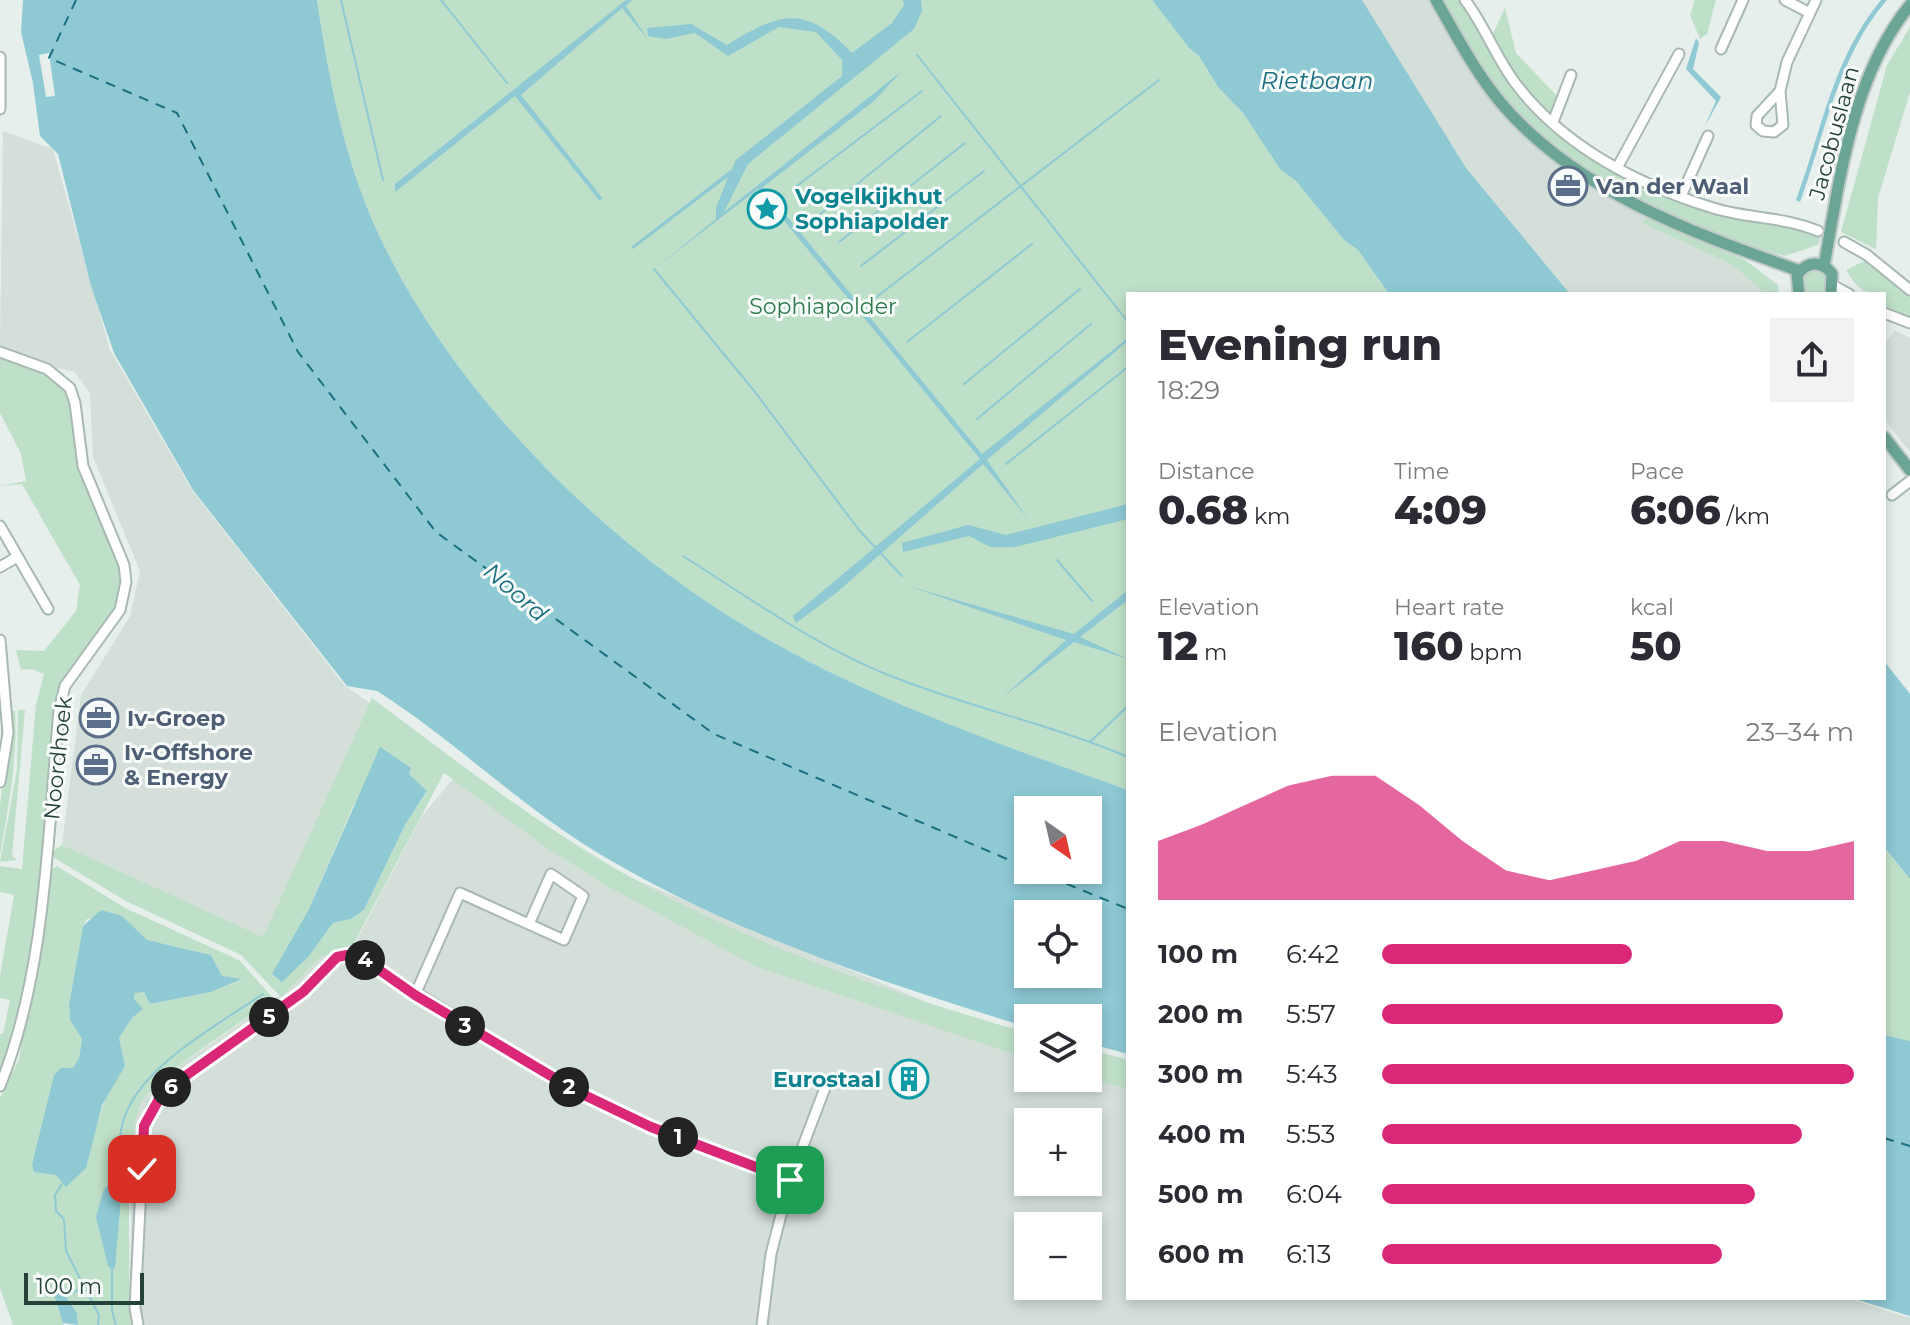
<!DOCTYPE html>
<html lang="en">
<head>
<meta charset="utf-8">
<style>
	body { margin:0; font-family:Montserrat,sans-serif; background:#f2f2f3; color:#2b2b33; height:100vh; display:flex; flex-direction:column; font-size:30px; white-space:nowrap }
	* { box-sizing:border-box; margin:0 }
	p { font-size:26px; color:#7c7c81 }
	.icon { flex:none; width:44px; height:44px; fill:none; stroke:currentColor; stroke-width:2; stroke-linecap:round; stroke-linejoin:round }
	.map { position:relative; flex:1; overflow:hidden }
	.side { position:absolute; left:1126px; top:292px; width:760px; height:1008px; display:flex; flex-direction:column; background:#fff; border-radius:0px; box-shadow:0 4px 12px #0003 }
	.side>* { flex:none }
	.needle { width:52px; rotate:146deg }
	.buttons { position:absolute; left:1014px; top:796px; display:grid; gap:16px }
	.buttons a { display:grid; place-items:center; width:88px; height:88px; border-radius:0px; background:#fff; box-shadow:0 4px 12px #0003; font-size:40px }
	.scale { position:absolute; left:24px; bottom:20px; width:120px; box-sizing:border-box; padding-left:8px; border:4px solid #24423a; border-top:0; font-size:22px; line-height:28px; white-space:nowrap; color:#24423a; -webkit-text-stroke:6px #f7fbf9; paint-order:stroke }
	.pin { position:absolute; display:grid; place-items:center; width:68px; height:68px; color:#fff; margin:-34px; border-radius:16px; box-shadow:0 4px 12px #0006 }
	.km { position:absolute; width:40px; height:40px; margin:-20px; border-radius:50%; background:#222; color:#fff; font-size:22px; line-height:40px; text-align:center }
	.round { display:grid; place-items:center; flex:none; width:84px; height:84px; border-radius:0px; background:#f2f2f3 }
	.overview { display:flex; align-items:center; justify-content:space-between; height:136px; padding:0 32px }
	h1 { font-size:44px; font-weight:800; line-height:60px }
	.metrics { display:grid; grid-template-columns:repeat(3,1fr); gap:12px; height:136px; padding:8px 32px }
	.metrics div { display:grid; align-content:center }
	.metrics b { font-size:40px; font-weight:800 }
	.metrics small { font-size:22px; font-weight:400 }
	.metrics p { font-size:22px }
	.chart { height:224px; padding:16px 32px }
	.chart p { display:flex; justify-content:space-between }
	.chart svg { width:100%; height:144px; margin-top:8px; fill:#db2777; opacity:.7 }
	ul { padding:0 32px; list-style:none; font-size:26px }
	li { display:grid; grid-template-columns:128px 96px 1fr; align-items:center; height:60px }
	li i { height:20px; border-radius:10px; background:#db2777 }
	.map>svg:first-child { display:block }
	.built { fill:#d4dfda; fill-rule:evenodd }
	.green { fill:#bfe0c8; fill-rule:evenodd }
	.water { fill:#8ec9d4; fill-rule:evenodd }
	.pier { fill:#e6efeb }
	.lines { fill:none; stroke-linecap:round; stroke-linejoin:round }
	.stream { stroke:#8ec9d4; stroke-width:2 }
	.ferry { stroke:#1c6f80; stroke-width:2; stroke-dasharray:10 8; stroke-linecap:butt }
	.minor-casing { stroke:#a8b8b2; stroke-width:13 }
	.major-casing { stroke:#c2cac8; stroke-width:15 }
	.minor { stroke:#fff; stroke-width:9 }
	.major { stroke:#6aa596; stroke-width:11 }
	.route-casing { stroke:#fff; stroke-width:16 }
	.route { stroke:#db2777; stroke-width:10 }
	.labels { text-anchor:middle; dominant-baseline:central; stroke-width:6; stroke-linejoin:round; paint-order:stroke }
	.street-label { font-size:22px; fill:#24423a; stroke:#f7fbf9 }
	.service-label { font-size:22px; font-weight:bold; fill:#4e5e75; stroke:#f7fbf9; text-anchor:start }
	.culture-label { font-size:22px; font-weight:bold; fill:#0d838f; stroke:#f7fbf9; text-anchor:start }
	.park-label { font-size:22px; fill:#2d7a4b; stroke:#f7fbf9 }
	.water-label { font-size:24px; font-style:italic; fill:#1c6f80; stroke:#f7fbf9 }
</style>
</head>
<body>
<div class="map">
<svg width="1910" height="1325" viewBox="0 0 1910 1325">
	<rect width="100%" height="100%" fill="#e6efeb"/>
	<g class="built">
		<polygon points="1341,0 1445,0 1560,164 1627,206 1762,281 1769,294 1562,294 1522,252"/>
		<polygon points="3,131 53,149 110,350 192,490 345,686 370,703 263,938 62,845 81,695 130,616 140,571 93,457 90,394 75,372 40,364 0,346"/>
		<polygon points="1895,330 1910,338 1910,452 1884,419 1884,345"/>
		<path d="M 462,768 L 596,863 L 936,1006 L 1028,1038 L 1028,1078 L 1088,1078 L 1088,1060 L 1128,1074 L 1128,1298 L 1847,1298 L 1910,1318 L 1910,1325 L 129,1325 L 133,1132 L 138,1100 L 156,1082 L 282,994 L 322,954 L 353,947 L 422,816 ZM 1028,1122 L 1088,1122 L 1088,1182 L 1028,1182 ZM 1028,1226 L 1088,1226 L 1088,1286 L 1028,1286 Z"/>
	</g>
	<g class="green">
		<path d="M 317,0 L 1152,0 L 1189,48 L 1199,56 L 1218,87 L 1243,113 L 1280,169 L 1296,181 L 1344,240 L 1358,250 L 1389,294 L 1128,294 L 1128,790 C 1000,744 867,699 750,629 C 600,540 452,392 378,233 C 344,159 329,80 317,0 Z"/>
		<polygon points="1441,0 1460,0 1511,83 1582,149 1640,185 1721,216 1781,222 1820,238 1818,245 1785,256 1739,244 1628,197 1569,162 1515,112 1495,88"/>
		<polygon points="1695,0 1716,0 1707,34 1700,39 1690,15"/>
		<path d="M 1505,8 L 1516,53 L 1558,97 L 1551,112 C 1523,100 1506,62 1492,36 Z"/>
		<polygon points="1910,27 1910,92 1878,198 1876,249 1841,232 1887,65"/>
		<polygon points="1647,217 1745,260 1778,285 1779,294 1766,294 1733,265 1643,223"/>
		<path d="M 1866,260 L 1910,294 L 1910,318 L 1884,305 L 1884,294 C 1861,294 1857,287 1846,270 Z"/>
		<circle cx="1815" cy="283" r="12"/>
		<path d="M 0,359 L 50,376 L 69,397 L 77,447 L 120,565 C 126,628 73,651 55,706 L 39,906 L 24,1005 L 0,1078 L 0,1034 L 3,1034 L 10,1000 L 0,998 L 0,976 L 14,895 L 0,892 L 0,866 L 22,869 L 36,704 L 44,674 L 32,669 L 21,670 L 16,650 L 44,651 L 76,611 L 80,585 L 22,484 L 0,486 L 26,481 L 21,454 L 0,413 Z"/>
		<path d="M 372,698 C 450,756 527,817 611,866 C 740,941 886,992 1028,1033 L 1028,1059 L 755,966 L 607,886 L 547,848 L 444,773 L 353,945 L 320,957 L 281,997 L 241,955 L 126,901 L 51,856 L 52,852 L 62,845 L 263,937 ZM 409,774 L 427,792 L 405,825 L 364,910 L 351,919 L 333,923 L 309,956 L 273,974 L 309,909 L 354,804 Z"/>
		<polygon points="18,710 25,710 12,856 17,860 0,862 17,770"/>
		<path d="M 11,711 L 15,711 C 18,759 8,808 0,856 L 0,806 Z"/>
		<polygon points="1884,848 1910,879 1910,1041 1884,1035"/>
		<path d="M 57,866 L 125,908 L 239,960 L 274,999 C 241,1023 166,1069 143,1099 C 124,1124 130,1285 130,1325 L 78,1325 L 77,1313 L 59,1285 L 56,1302 L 64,1325 L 13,1325 L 0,1288 L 0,1098 L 19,1059 L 49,871 ZM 122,916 L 146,940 L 211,955 L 222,976 L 241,980 L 211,992 L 151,1004 L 143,991 L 135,993 L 134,999 L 143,1009 L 132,1018 L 119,1038 L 125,1066 L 107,1093 L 98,1120 L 58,1180 L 73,1069 L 79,1058 L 82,1039 L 70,1020 L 69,1005 L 83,926 L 87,919 ZM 118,1173 L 123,1174 L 112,1269 L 103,1191 Z"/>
		<polygon points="1088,1049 1128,1060 1128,1089 1088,1078"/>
	</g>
	<g class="water">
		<path d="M 23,0 L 317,0 C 329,80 344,159 378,233 C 452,392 600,540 750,629 C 867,699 1000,744 1128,790 L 1128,1054 L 1088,1043 L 1088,1018 L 1028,1018 L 1028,1027 L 1014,1023 C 869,978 711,925 582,843 C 511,797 448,736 377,691 L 347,686 L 193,490 L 114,353 L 91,286 L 58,154 L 40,136 L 33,83 L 21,32 ZM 1028,810 L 1088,810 L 1088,870 L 1028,870 ZM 1028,914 L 1088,914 L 1088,974 L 1028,974 Z"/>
		<polygon points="626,0 632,0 626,6 649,41 622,8 521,95 603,199 599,200 515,96 395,192 395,184"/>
		<path d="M 903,0 L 921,0 L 922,11 L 914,29 L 748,164 L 724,212 L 902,71 L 874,101 L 763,187 L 982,454 L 1128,338 L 1128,341 L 987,460 L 1028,519 L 983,464 L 835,594 L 796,623 L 793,616 L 980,459 L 758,189 L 654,269 L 716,219 L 716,208 L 728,177 L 633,249 L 631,247 L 732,169 L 736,160 L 842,76 L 842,60 L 816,32 L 779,27 L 728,56 L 695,33 L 665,39 L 648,36 L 647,28 L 691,24 L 727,45 C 780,12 805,4 852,53 L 892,23 L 904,5 Z"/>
		<polygon points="1152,0 1362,0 1466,168 1570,294 1389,294 1358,250 1344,240 1296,181 1280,169 1243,113 1218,87 1199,56 1189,48"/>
		<path d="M 1881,0 L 1887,0 C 1838,56 1825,134 1800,202 L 1796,200 C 1822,131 1832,59 1881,0 Z"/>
		<polygon points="1696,38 1699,43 1693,69 1721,97 1704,128 1716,101 1686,69"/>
		<polygon points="1128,504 1128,519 1015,547 990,547 969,536 903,552 902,543 968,525 1006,535"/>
		<polygon points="908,586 1074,634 1128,590 1128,600 1080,637 1128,659 1074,642 1002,698 1066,640"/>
		<polygon points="1884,661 1910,694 1910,879 1884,847"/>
		<polygon points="380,747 411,768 409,774 427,791 405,825 364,910 351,919 333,923 309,956 282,982 272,974 309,909"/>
		<polygon points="101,910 122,916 147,940 211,955 222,976 242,979 211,992 150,1004 144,992 135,993 134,999 143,1009 132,1018 119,1038 125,1066 102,1105 86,1168 66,1187 56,1175 34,1172 32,1165 54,1075 61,1068 73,1068 79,1058 82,1039 70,1020 69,1005 83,926"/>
		<polygon points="1884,1035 1910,1041 1910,1316 1852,1298 1884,1298"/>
		<polygon points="118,1173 123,1175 115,1268 112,1269 108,1266 96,1217 103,1191"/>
		<polygon points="56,1282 77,1313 78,1325 63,1323 55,1298"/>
	</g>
	<polygon class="pier" points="49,53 55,96 46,97 39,55"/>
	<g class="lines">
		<g class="stream">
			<polyline points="341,0 383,180"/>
			<polyline points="441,0 507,83"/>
			<polyline points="917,55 1128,322"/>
			<polyline points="794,188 922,91"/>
			<polyline points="819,215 941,116"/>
			<polyline points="839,242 965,143"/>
			<polyline points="861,266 984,171"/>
			<polyline points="654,269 755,392 859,530 902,576"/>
			<polyline points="862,308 1159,80"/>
			<polyline points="907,342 1032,244"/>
			<polyline points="964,384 1080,289"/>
			<polyline points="977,419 1091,324"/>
			<polyline points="1006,464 1128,367"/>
			<path d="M 683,556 C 751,599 820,649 896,678 C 972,708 1053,725 1128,757"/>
			<polyline points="1057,560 1092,601"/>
			<polyline points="1091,741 1128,706"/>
			<path d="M 118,1175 C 120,1159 118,1142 122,1126 C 134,1069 218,1025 263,994"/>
			<polyline points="62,1184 55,1195 56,1211 64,1219 66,1251 99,1315 98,1325"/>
			<polyline points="112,1268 112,1311 116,1325"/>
			<polyline points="66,1297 81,1288"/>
		</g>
		<g class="ferry">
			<polyline points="76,0 49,58 177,113 298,352 436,532 714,734 1028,868"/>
			<polyline points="1033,870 1128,909"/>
			<polyline points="1884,1138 1910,1146"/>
		</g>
		<defs>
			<g id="minor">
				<path d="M 1465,0 C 1485,26 1496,58 1516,84 C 1564,147 1637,184 1710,207 C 1746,219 1782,216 1818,231"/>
				<polyline points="1785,0 1808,12"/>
				<polyline points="1721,49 1743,0"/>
				<polyline points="0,57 0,109"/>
				<polyline points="1780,91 1757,116 1756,125 1763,131 1774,132 1783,125 1780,91 1787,62 1816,0"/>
				<polyline points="1553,122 1571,75"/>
				<polyline points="1617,168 1679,54"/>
				<polyline points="1681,196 1708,136"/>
				<polyline points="1844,242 1867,255 1910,290"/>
				<polyline points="1834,286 1849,294"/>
				<polyline points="1884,313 1910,323"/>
				<path d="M 0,352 L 47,369 L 70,388 L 75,403 L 83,466 L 124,565 L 126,582 L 120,610 L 65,686 L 59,710 C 48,832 46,973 0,1086"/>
				<polyline points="1892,495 1910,481"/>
				<polyline points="0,526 48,609"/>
				<polyline points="0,567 17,557"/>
				<polyline points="0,640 8,733 0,782"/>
				<polyline points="415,995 460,893 564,940 583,896 551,874 529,924"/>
				<polyline points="790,1180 828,1080"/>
				<polyline points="138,1325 135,1308 144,1126 153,1105 163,1092 303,992 337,957 356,956 578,1092 651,1127 790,1180 771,1254 762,1325"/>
			</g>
			<g id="major">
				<path d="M 1436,0 C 1456,35 1475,72 1501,103 C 1576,192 1694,233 1800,271"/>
				<path d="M 1824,266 C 1840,178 1852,76 1910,5"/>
				<path d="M 1799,294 L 1797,275 C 1807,261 1822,260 1832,274 L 1831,294"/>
				<polyline points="1884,437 1910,470"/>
			</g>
		</defs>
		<use href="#minor" class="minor-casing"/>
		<use href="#major" class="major-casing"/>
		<use href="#minor" class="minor"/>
		<use href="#major" class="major"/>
	</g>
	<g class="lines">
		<defs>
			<polyline id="route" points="142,1169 144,1126 163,1092 303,992 337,957 347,955 365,960 415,995 578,1092 651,1127 790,1180"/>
		</defs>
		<use href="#route" class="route-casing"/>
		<use href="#route" class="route"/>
	</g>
	<defs>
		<symbol id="office-ring" viewBox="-11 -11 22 22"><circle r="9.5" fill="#f7fbf9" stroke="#5c6f8a" stroke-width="1.5"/><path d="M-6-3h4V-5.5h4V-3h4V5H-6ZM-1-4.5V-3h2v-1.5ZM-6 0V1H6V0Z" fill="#5c6f8a"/></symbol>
		<symbol id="sight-ring" viewBox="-11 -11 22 22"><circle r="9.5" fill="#f7fbf9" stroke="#0f9aa8" stroke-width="1.5"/><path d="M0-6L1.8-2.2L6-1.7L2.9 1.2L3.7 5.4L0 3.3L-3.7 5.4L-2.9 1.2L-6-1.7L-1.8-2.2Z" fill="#0f9aa8"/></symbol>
		<symbol id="building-ring" viewBox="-11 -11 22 22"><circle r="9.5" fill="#f7fbf9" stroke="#0f9aa8" stroke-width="1.5"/><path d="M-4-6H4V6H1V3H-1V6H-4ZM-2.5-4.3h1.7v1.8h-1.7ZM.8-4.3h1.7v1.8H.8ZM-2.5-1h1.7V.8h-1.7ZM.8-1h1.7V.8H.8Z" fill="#0f9aa8"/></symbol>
	</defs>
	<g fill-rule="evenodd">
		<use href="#office-ring" x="1546" y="164" width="44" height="44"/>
		<use href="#sight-ring" x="745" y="187" width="44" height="44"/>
		<use href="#office-ring" x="77" y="696" width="44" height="44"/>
		<use href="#office-ring" x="74" y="743" width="44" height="44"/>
		<use href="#building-ring" x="887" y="1057" width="44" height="44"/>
	</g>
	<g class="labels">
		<g class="street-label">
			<text transform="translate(1834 133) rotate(-75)">Jacobuslaan</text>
			<text transform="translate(58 758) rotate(-84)">Noordhoek</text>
		</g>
		<g class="service-label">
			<text x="1596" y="186">Van der Waal</text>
			<text x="127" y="718">Iv-Groep</text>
			<text x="124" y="752">Iv-Offshore<tspan x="124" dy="25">&amp; Energy</tspan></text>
		</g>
		<g class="culture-label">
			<text x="795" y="196">Vogelkijkhut<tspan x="795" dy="25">Sophiapolder</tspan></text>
			<text x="881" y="1079" text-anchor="end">Eurostaal</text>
		</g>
		<g class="park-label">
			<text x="823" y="306">Sophiapolder</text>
		</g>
		<g class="water-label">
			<text x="1317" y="80">Rietbaan</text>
			<text transform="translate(516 592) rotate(41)">Noord</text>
		</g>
	</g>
</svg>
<div class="buttons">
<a><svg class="needle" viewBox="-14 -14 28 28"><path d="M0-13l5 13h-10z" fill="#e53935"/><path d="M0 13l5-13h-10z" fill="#7c7c81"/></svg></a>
<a><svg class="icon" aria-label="locate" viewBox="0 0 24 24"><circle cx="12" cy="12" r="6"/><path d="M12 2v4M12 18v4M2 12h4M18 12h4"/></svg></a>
<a><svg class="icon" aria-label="layers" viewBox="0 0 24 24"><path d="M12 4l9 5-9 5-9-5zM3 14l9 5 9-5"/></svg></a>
<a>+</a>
<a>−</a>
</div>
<div class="scale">100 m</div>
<div class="pin" style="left:790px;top:1180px;background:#1e9e55"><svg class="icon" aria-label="arrive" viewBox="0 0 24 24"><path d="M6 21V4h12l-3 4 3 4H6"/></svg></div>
<div class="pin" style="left:142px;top:1169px;background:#d93025"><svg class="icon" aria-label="check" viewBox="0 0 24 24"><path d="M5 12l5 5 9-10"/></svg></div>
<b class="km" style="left:678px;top:1137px">1</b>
<b class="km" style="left:569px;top:1087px">2</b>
<b class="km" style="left:465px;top:1026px">3</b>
<b class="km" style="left:365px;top:960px">4</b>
<b class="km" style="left:269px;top:1017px">5</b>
<b class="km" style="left:171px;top:1087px">6</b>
<section class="side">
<div class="overview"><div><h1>Evening run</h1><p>18:29</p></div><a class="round"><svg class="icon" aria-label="share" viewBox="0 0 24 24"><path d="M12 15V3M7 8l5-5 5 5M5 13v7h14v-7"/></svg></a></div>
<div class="metrics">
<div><p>Distance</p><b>0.68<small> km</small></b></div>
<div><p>Time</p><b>4:09</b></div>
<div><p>Pace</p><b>6:06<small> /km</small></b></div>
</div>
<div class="metrics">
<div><p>Elevation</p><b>12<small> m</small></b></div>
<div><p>Heart rate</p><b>160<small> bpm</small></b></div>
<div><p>kcal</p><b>50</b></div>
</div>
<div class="chart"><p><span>Elevation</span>23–34 m</p>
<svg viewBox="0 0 160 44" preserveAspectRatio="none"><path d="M0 44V26L10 21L20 15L30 9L40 6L50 6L60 15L70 26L80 35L90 38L100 35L110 32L120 26L130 26L140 29L150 29L160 26V44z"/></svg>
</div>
<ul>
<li><b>100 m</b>6:42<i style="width:53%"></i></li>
<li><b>200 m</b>5:57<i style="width:85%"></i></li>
<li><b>300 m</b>5:43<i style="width:100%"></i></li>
<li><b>400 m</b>5:53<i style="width:89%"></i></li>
<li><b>500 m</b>6:04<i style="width:79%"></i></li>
<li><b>600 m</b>6:13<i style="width:72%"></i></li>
</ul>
</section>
</div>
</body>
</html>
